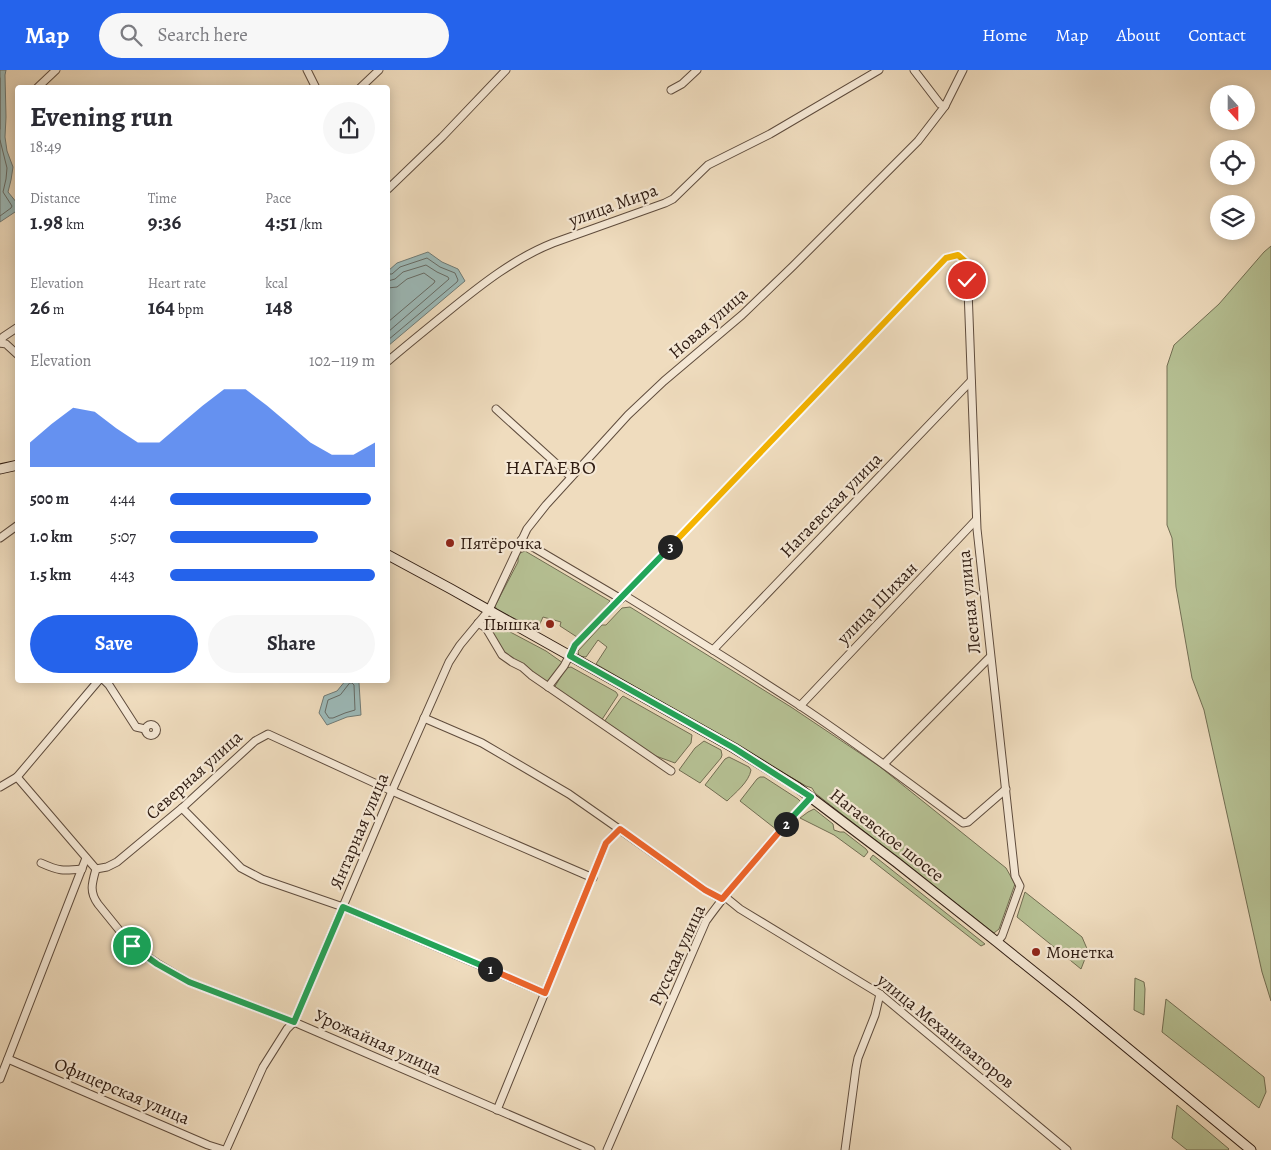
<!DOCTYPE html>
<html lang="en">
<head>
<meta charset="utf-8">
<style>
	body { margin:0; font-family:Alegreya,serif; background:#f7f7f7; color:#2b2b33; height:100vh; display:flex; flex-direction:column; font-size:19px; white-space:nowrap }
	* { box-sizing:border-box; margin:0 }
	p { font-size:16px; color:#7c7c81 }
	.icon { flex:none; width:28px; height:28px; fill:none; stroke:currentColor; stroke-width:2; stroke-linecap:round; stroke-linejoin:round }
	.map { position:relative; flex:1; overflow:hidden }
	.panel { position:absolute; left:15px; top:15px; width:375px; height:598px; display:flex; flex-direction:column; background:#fff; border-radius:5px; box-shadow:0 2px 12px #0003 }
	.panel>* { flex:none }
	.needle { width:32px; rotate:159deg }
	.buttons { position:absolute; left:1210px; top:15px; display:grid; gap:10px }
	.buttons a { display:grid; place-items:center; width:45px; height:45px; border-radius:50%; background:#fff; box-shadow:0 2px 12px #0003; font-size:25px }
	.pin { position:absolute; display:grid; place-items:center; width:42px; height:42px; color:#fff; margin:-21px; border:2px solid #fff; border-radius:50%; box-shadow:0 1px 5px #0007 }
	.km { position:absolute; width:25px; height:25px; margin:-12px; border-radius:50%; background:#222; color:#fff; font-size:14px; line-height:25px; text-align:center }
	.round { display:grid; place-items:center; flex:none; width:52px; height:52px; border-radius:26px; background:#f7f7f7 }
	.headline { display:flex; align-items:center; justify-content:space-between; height:85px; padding:0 15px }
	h1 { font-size:28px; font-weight:700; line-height:38px }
	.metrics { display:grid; grid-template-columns:repeat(3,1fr); gap:8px; height:85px; padding:5px 15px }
	.metrics div { display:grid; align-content:center }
	.metrics b { font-size:21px; font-weight:700 }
	.metrics small { font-size:14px; font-weight:400 }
	.metrics p { font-size:14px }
	.chart { height:140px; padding:10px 15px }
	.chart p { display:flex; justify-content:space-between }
	.chart svg { width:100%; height:90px; margin-top:5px; fill:#2563eb; opacity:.7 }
	.cta { display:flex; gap:10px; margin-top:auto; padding:10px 15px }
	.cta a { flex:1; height:58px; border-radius:30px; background:#2563eb; color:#fff; font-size:20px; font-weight:700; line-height:58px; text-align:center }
	.cta a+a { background:#f7f7f7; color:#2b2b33 }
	ul { padding:0 15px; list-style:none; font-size:16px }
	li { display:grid; grid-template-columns:80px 60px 1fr; align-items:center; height:38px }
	li i { height:12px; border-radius:6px; background:#2563eb }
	header { display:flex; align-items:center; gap:30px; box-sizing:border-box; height:70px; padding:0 25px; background:#2563eb; color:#fff }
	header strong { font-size:24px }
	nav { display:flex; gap:28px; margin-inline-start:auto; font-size:18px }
	.search { width:350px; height:45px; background:#f7f7f7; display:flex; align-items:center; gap:12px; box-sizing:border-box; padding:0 18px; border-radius:28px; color:#7c7c81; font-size:19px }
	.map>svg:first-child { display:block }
	.green { fill:#b6c194; stroke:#726e53 }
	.water { fill:#9cbab9; stroke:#707b76 }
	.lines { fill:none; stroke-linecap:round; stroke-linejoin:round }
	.shore { stroke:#666b66; stroke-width:1 }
	.street-casing { stroke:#5f4c3d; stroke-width:9 }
	.secondary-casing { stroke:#2f1c12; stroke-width:11 }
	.street { stroke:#f5e8d5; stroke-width:7 }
	.secondary { stroke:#f5e8d5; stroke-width:9 }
	.split-1-casing { stroke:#fff; stroke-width:10 }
	.split-2-casing { stroke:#fff; stroke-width:10 }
	.split-3-casing { stroke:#fff; stroke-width:10 }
	.split-4-casing { stroke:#fff; stroke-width:10 }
	.split-1 { stroke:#22a559; stroke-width:6 }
	.split-2 { stroke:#f0652b; stroke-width:6 }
	.split-3 { stroke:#22a559; stroke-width:6 }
	.split-4 { stroke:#f5b400; stroke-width:6 }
	.poi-dot { fill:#8f2418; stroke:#f5e8d5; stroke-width:2 }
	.labels { text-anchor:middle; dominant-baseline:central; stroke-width:4.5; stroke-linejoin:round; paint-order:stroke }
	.street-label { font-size:18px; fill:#2f1c12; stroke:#f5e8d5 }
	.poi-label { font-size:18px; fill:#2f1c12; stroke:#f5e8d5; text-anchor:start }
	.quarter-label { font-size:20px; letter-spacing:1px; fill:#2f1c12; stroke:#f5e8d5 }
</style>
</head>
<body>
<header>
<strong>Map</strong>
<div class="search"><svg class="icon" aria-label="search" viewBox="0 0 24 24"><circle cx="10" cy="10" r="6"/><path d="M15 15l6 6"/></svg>Search here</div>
<nav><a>Home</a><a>Map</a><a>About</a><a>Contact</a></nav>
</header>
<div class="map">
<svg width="1271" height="1080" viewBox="0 0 1271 1080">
	<rect width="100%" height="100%" fill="#efdcbe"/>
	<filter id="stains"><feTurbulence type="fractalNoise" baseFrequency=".004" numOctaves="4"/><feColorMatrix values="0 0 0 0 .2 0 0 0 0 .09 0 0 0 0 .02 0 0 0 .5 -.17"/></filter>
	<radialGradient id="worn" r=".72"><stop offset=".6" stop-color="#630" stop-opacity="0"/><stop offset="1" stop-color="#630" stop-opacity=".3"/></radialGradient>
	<g class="green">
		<polygon points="1271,176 1271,931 1262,902 1204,640 1192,608 1176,517 1172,468 1167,455 1167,296 1174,275 1219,234 1264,182"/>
		<polygon points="525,481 610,531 594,553 577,567 560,556 561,552 543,547 539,556 534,558 497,540 495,536 518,492 518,484"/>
		<polygon points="630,537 791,637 879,696 1006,798 1015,814 999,859 994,863 815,723 812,718 806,716 596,594 607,577 598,570 586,587 579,586 578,581 602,555 606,555 622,538"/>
		<polygon points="490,554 497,555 546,581 563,593 547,614 503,581 487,556"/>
		<polygon points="571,597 616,622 618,625 601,651 554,618 566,598"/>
		<polygon points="623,626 692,665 691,673 675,693 653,685 604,652 621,628"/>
		<polygon points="704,671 721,680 722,685 721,688 700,713 679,700 695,678"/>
		<path d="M 729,687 L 749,697 L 751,700 C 749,712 735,723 727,731 L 705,715 L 725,689 Z"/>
		<polygon points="760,707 764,707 798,729 801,732 800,735 777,760 740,731 757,709"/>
		<polygon points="814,739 833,754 834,760 840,762 844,762 866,779 868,782 864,787 834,765 800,748 808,742"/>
		<polygon points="873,785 985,874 981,876 870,789"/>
		<polygon points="1025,822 1082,867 1088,881 1081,899 1017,847"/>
		<polygon points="1135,908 1144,912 1145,919 1144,945 1134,940"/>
		<polygon points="1166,929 1264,1007 1266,1022 1259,1038 1162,962"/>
		<polygon points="1177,1035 1229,1079 1228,1080 1187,1080 1172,1068"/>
	</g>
	<g class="water">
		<polygon points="0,0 6,0 5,5 6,47 5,67 7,81 13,97 11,110 8,122 17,133 18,140 0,152"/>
		<polygon points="428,182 442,192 458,199 465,211 388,276 388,201 397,193"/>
		<polygon points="346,610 357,610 359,613 361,645 347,647 327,655 319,643 324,626 337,621"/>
	</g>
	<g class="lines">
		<g class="shore">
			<polyline points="0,8 0,59"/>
			<polyline points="0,70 7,98 6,109 3,122 12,136 11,138 0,146"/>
			<polyline points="388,204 392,204 400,197 427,188 440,197 455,203 458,210 457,212 388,270"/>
			<polyline points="388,211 395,209 403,202 426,195 437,202 448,207 449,209 388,262"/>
			<polyline points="388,218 397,217 407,209 424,203 435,211 434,213 388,252"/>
			<polygon points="350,613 352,613 354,615 355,640 345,643 333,648 329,648 325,642 328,630 340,625"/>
		</g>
		<defs>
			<g id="street">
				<polyline points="307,0 316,18"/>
				<polyline points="914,0 940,34 945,36"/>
				<polyline points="37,18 56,0"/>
				<polyline points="360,18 379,0"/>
				<polyline points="671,20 682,14 697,0"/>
				<polyline points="388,119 442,67 506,0"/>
				<polyline points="0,273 6,274 18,285"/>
				<polyline points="1,273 3,267 18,257"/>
				<path d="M 388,291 C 408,274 429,257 450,240 C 482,214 515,188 553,173 L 665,133 L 673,129 L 708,95 L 770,64 L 879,0"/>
				<polyline points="496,339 571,407"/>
				<polyline points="0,468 18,455"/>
				<polyline points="521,470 621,529"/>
				<path d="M 624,525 C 683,561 741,597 799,635 C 855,672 909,713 963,753 L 968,752 L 1006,719"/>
				<polyline points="478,553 486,558 502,585 512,592 522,597 531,605 671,701"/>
				<polyline points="713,580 971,311"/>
				<polyline points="104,610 109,615 136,657 145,659"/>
				<polyline points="548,617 564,596 575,575 624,525 946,188 958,185 967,193 977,459 1015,806 1020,816 1002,866 997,872"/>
				<polyline points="800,636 976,450"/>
				<polyline points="424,648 482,673 569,724 619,759"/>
				<circle cx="151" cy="660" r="5.5"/>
				<polyline points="884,694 990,587"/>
				<path d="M 17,707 L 96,799 C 92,813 89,822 98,834 L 132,876 L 157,893 L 189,912 L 294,952 L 591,1080"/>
				<polyline points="0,717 17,707 99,610"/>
				<polyline points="182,738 241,798 262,809 343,837 545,923"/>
				<path d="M 41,793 C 59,801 62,801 82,799"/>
				<polyline points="96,799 107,797 117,792 182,738 255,671 268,664 392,721 593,808"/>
				<polyline points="724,826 740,839 880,924 1067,1080"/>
				<polyline points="8,989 208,1075 224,1080"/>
				<polyline points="0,1009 86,788"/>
				<polyline points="497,1040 606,773 619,759 705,820 721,829"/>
				<polyline points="226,1080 263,997 287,959 294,952 392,721 449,592 460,575 489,540 527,459 546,435 628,345 664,311 742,245 793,196 918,71 945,36 963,0"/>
				<path d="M 607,1080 L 706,851 C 738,807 774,767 811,727"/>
				<polyline points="845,1080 856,998 858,988 875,945 880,924"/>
			</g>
			<g id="secondary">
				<polyline points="0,399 18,395"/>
				<polyline points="388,485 451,519 734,678 797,717 896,792 997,872 1073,933 1251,1080"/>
			</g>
		</defs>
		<use href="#street" class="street-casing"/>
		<use href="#secondary" class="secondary-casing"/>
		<use href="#street" class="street"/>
		<use href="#secondary" class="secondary"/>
	</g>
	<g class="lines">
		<defs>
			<polyline id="split-1" points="132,876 157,894 189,912 294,952 343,837 490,899"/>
			<polyline id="split-2" points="490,899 545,923 606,773 620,759 705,820 722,829 786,754"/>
			<polyline id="split-3" points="670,477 575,575 570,586 734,678 811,727 786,754"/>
			<polyline id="split-4" points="670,477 946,188 958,185 967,193 967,210"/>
		</defs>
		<use href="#split-1" class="split-1-casing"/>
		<use href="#split-2" class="split-2-casing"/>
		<use href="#split-3" class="split-3-casing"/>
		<use href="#split-4" class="split-4-casing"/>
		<use href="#split-1" class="split-1"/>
		<use href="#split-2" class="split-2"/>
		<use href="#split-3" class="split-3"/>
		<use href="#split-4" class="split-4"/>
	</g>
	<g class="poi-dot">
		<circle cx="450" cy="473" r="5"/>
		<circle cx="550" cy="554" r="5"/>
		<circle cx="1036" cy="882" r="5"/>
	</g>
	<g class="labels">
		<g class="street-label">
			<text transform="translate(613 135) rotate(-20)">улица Мира</text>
			<text transform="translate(708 253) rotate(-41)">Новая улица</text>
			<text transform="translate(831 435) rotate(-46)">Нагаевская улица</text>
			<text transform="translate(969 532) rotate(-96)">Лесная улица</text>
			<text transform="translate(877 533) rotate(-46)">улица Шихан</text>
			<text transform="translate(194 705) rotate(-42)">Северная улица</text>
			<text transform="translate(359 761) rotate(-67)">Янтарная улица</text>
			<text transform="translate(887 765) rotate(38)">Нагаевское шоссе</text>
			<text transform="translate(677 885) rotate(-65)">Русская улица</text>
			<text transform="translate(946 961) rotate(39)">улица Механизаторов</text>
			<text transform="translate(378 972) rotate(24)">Урожайная улица</text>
			<text transform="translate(122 1021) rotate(23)">Офицерская улица</text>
		</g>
		<g class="poi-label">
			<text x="460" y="473">Пятёрочка</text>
			<text x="540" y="554" text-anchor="end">Пышка</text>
			<text x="1046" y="882">Монетка</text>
		</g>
		<g class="quarter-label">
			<text x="551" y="397">НАГАЕВО</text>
		</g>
	</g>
	<rect width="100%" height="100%" filter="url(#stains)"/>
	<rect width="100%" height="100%" fill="url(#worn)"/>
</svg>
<div class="buttons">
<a><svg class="needle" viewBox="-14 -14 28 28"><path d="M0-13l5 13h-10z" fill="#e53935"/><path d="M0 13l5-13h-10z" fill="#7c7c81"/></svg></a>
<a><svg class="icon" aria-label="locate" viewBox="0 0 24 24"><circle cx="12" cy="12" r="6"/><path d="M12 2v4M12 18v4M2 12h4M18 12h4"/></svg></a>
<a><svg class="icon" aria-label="layers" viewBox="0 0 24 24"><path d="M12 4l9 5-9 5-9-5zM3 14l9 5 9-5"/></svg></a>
</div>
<div class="pin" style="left:132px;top:876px;background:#1e9e55"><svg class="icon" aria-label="arrive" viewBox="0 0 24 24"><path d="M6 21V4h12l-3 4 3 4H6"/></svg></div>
<div class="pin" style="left:967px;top:210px;background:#d93025"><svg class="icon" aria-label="check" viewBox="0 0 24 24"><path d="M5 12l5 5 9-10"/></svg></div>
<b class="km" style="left:490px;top:899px">1</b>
<b class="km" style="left:786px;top:754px">2</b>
<b class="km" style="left:670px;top:477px">3</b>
<section class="panel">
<div class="headline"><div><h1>Evening run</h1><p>18:49</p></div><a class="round"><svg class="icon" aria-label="share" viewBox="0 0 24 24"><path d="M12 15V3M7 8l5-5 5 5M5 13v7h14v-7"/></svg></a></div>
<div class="metrics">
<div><p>Distance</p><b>1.98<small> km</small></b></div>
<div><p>Time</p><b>9:36</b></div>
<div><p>Pace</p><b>4:51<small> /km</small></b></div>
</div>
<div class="metrics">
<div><p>Elevation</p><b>26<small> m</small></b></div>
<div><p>Heart rate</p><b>164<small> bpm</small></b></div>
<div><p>kcal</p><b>148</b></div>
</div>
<div class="chart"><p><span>Elevation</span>102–119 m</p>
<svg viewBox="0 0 160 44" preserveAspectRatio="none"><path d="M0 44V32L10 23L20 15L30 17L40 25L50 32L60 32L70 23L80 14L90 6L100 6L110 14L120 23L130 32L140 38L150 38L160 32V44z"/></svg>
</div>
<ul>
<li><b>500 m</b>4:44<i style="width:98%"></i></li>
<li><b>1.0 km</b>5:07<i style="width:72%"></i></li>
<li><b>1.5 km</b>4:43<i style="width:100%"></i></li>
</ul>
<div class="cta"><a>Save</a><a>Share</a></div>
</section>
</div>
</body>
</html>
